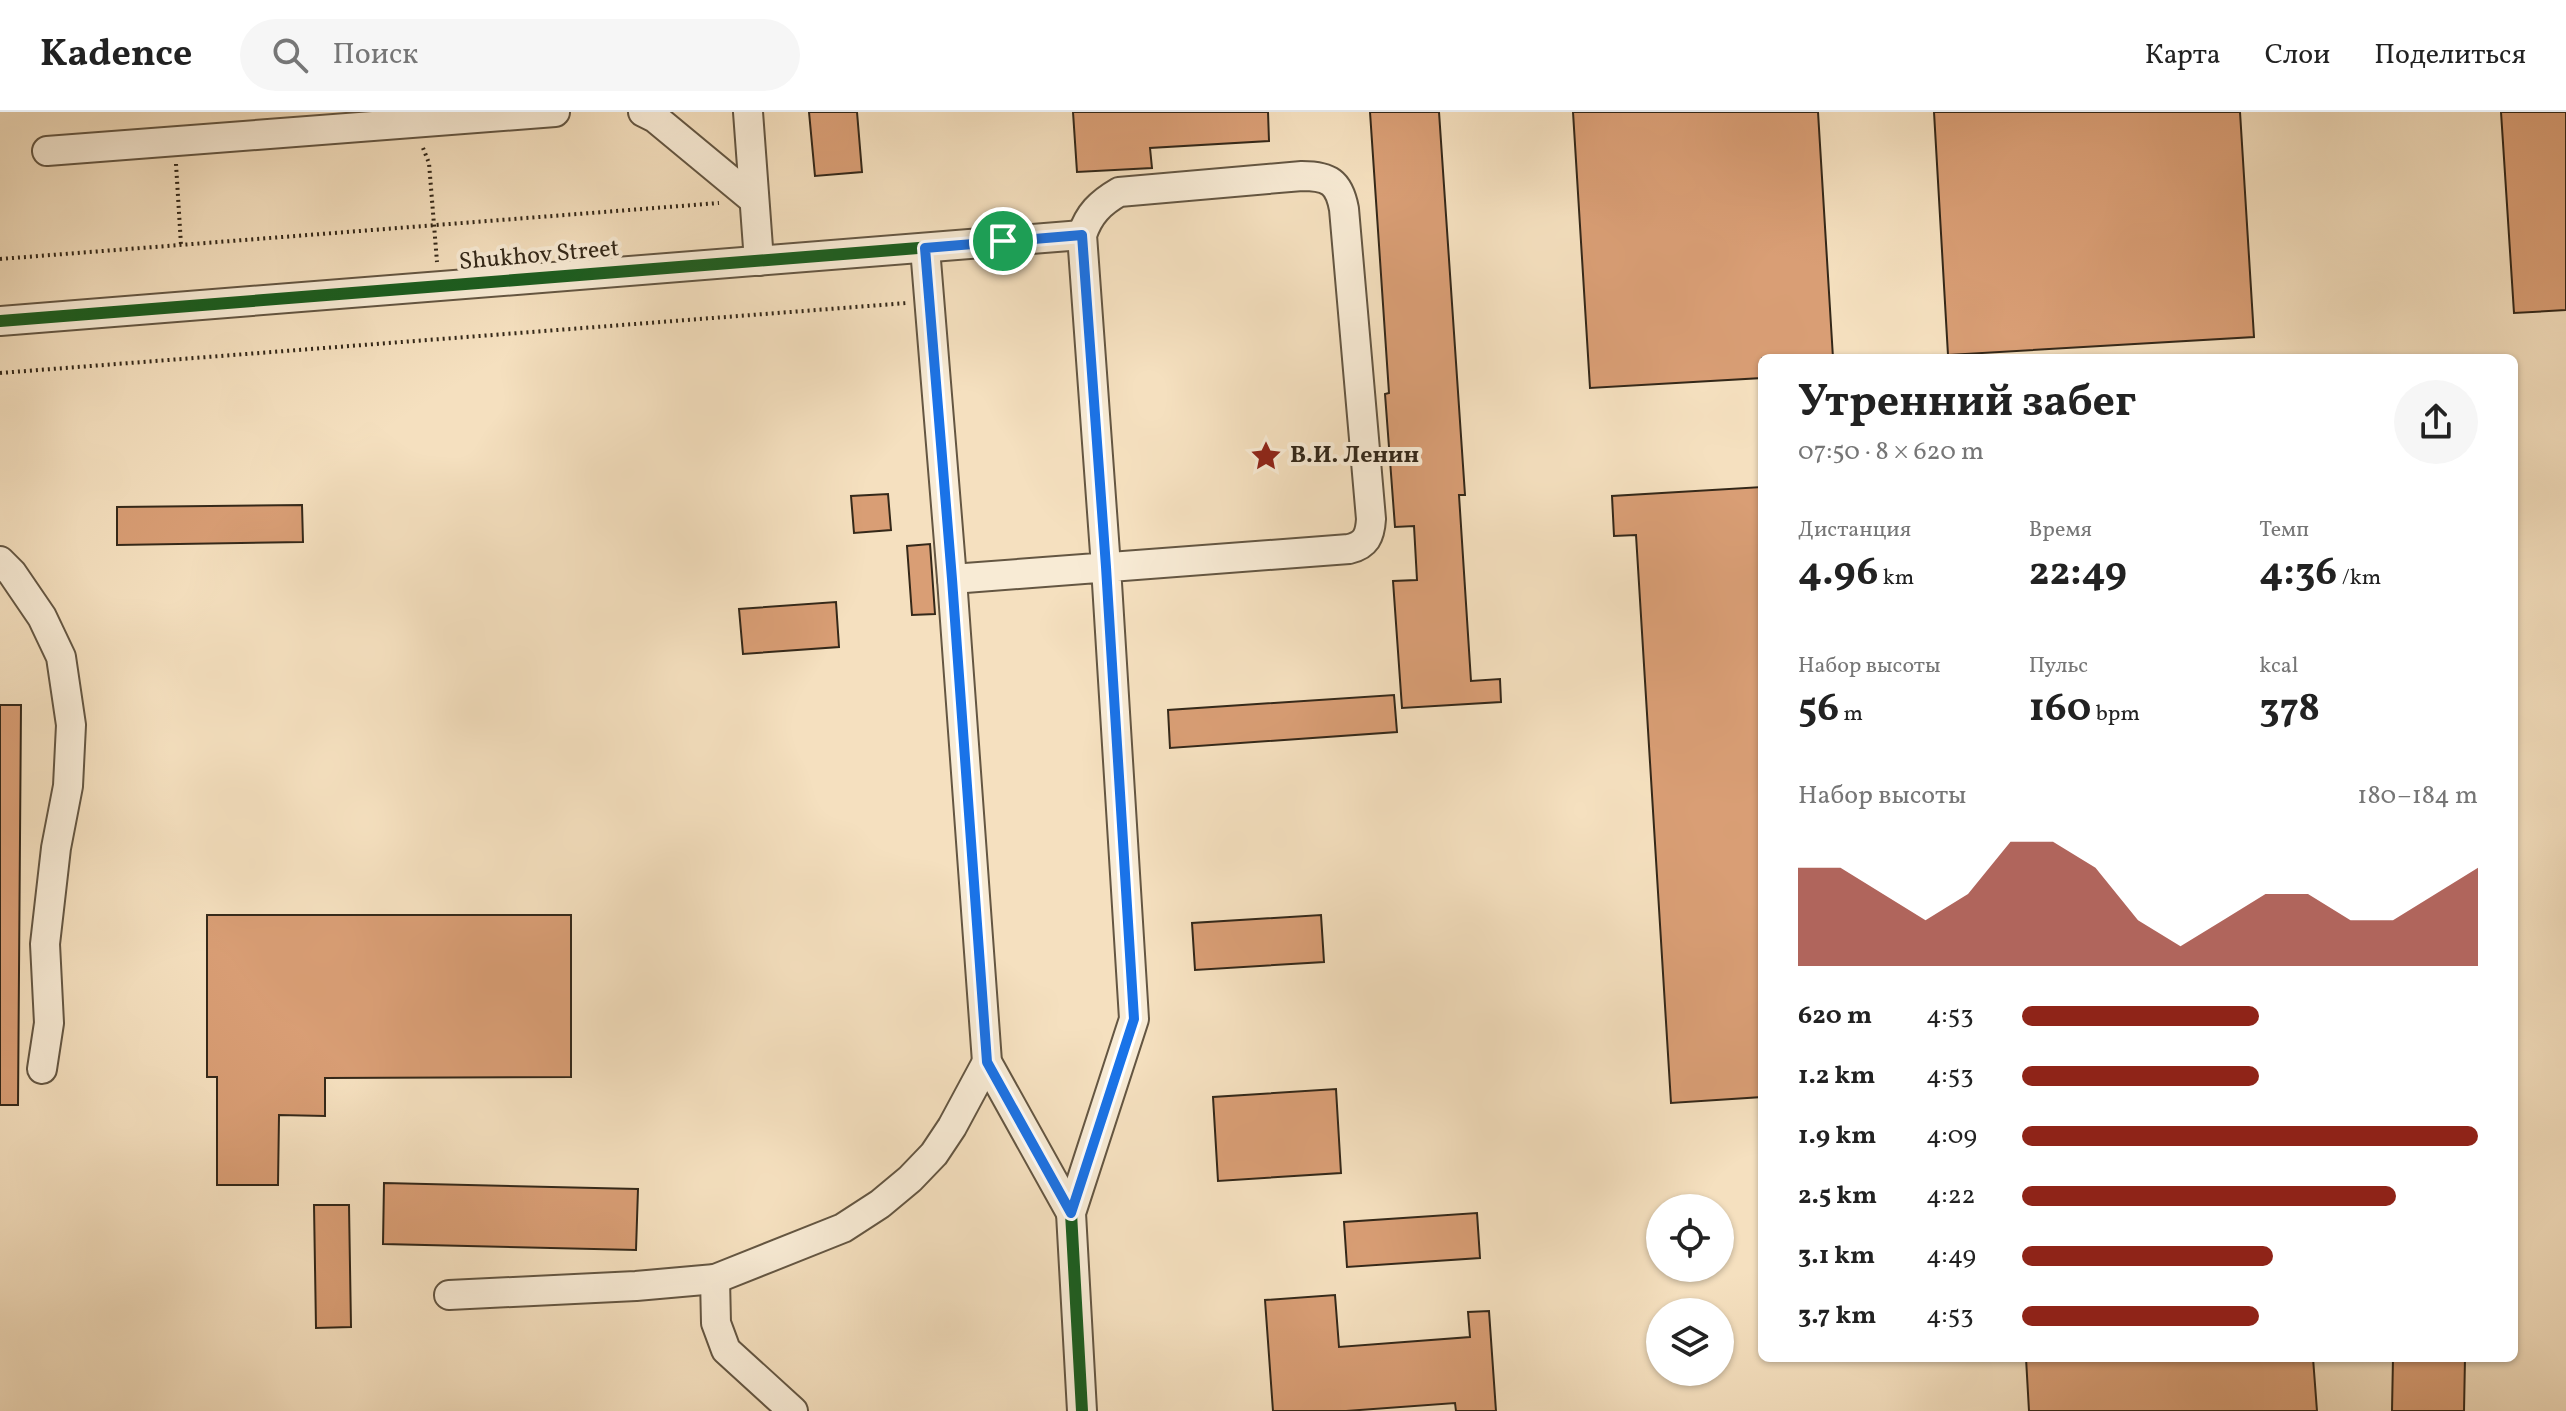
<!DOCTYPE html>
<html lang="ru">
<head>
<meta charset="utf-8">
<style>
	body { margin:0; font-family:Vollkorn,serif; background:#f6f6f6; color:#222; height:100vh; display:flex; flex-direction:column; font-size:30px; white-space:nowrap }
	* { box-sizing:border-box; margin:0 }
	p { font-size:26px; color:#767676 }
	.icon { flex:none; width:44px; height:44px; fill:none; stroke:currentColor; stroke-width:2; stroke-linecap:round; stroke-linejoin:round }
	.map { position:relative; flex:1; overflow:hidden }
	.panel { position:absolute; left:1758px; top:242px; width:760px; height:1008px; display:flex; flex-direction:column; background:#fff; border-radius:12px; box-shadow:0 2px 6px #0004 }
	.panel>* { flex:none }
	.buttons { position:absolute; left:1646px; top:1082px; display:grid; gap:16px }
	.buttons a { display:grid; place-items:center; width:88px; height:88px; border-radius:50%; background:#fff; box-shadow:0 2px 6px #0004; font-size:40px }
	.pin { position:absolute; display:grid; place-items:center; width:68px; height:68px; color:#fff; margin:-34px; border:4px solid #fff; border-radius:50%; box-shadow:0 2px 8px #0007 }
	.round { display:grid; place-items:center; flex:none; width:84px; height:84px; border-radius:42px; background:#f6f6f6 }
	.headline { display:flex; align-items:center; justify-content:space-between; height:136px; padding:0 40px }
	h1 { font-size:44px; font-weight:700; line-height:60px }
	.figures { display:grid; grid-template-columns:repeat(3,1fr); gap:12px; height:136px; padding:8px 40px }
	.figures div { display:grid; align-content:center }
	.figures b { font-size:40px; font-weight:700 }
	.figures small { font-size:22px; font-weight:400 }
	.figures p { font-size:22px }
	.chart { height:224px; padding:16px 40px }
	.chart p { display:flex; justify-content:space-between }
	.chart svg { width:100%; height:144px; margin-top:8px; fill:#8f2418; opacity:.7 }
	ul { padding:0 40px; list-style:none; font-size:26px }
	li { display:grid; grid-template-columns:128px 96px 1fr; align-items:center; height:60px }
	li i { height:20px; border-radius:10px; background:#8f2418 }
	header { display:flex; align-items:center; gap:48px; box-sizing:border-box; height:112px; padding:0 40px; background:#fff; border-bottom:2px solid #e0e0e0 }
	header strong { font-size:38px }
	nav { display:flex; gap:44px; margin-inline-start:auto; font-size:28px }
	.search { width:560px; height:72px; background:#f6f6f6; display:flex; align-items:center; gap:20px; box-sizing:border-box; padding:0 28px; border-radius:44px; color:#767676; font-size:30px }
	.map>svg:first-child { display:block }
	.building { fill:#d99e75; stroke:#342819; stroke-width:2 }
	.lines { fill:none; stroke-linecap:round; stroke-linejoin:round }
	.minor-casing { stroke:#645642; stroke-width:32 }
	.path { stroke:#342819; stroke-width:4; stroke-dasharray:2 4; stroke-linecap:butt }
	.minor { stroke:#f8ebd5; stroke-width:28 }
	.cycleway-casing { stroke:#f8ebd5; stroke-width:17 }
	.cycleway { stroke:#1b5e20; stroke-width:12 }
	.route-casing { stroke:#fff; stroke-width:16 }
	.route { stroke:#1a73e8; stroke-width:10 }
	.labels { text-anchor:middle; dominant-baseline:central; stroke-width:8; stroke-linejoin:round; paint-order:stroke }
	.street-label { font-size:24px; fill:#342819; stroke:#f8ebd5 }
	.poi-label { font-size:24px; font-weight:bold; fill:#342819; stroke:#f8ebd5; text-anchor:start }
</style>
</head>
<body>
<header>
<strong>Kadence</strong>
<div class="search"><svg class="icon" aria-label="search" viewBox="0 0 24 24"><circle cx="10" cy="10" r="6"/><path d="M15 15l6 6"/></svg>Поиск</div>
<nav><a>Карта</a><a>Слои</a><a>Поделиться</a></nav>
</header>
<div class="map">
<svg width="2566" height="1299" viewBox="0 0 2566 1299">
	<rect width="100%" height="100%" fill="#f5e0bf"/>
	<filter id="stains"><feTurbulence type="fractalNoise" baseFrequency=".0025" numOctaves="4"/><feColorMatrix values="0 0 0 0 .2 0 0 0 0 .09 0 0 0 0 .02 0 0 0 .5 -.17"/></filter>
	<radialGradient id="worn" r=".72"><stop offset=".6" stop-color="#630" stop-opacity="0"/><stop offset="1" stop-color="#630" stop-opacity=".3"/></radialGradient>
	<g class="building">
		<polygon points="809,0 857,0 862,60 815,64"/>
		<polygon points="1073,0 1268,0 1269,29 1150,36 1152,56 1077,60"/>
		<polygon points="1370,0 1439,0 1465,383 1459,383 1471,569 1500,567 1501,590 1402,596 1393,469 1417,468 1414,414 1395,415 1385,282 1389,281"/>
		<polygon points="1573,0 1818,0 1833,246 1762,246 1762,266 1590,276"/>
		<polygon points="1934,0 2240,0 2254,225 1948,243"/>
		<polygon points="2501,0 2566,0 2566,198 2514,201"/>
		<polygon points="1762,375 1762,985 1671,991 1636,423 1614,424 1612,384"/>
		<polygon points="888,382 891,418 854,421 851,384"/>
		<polygon points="302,393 303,430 117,433 117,395"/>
		<polygon points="930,432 935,502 912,503 907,434"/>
		<polygon points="836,490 839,535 743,542 739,497"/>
		<polygon points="1394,583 1397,620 1170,636 1168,598"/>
		<polygon points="0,593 21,593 18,993 0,993"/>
		<polygon points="207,803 571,803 571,965 325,966 325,1004 279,1003 278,1073 217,1073 217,965 207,965"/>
		<polygon points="1321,803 1324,850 1195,858 1192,811"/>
		<polygon points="1336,977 1341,1061 1218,1069 1213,985"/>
		<polygon points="384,1071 638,1077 636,1138 383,1132"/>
		<polygon points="314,1093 349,1093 351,1215 316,1216"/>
		<polygon points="1477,1101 1480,1146 1347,1155 1344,1110"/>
		<polygon points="1335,1183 1339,1235 1470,1225 1468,1200 1489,1199 1496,1299 1456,1299 1455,1291 1346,1299 1273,1299 1265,1188"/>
		<polygon points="2026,1246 2313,1246 2317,1299 2029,1299"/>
		<polygon points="2393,1246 2465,1246 2464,1299 2392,1299"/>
	</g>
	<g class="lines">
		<defs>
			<g id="minor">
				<polyline points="643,0 655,6 754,88"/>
				<polyline points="748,0 759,149"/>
				<polyline points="47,39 555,0"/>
				<polyline points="925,136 952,467 987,950 1071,1101"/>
				<polyline points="0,209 1082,123"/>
				<polyline points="0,449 12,461 42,505 61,545 71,613 68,674 56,736 45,832 49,911 42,957"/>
				<path d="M 952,467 L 1349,437 C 1366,433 1370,424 1371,407 L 1344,97 C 1339,70 1329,64 1302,64 L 1119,80 C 1100,91 1089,102 1082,123 L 1106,455 L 1134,907 L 1071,1101 L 1082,1299"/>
				<polyline points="715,1167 716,1211 726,1238 793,1299"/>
				<polyline points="449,1183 636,1174 715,1167 843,1116 880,1092 910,1067 934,1042 952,1015 987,950"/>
			</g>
		</defs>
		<use href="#minor" class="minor-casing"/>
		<g class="path">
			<polyline points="423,36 429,51 437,150"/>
			<polyline points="176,52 181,133"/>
			<polyline points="0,147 719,91"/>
			<polyline points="0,261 907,191"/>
		</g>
		<use href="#minor" class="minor"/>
		<defs>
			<polyline id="cycleway" points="0,209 1082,123 1106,455 1134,907 1071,1101 1082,1299"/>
		</defs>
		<use href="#cycleway" class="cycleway-casing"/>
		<use href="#cycleway" class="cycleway"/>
	</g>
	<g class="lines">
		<defs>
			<polygon id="route" points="1082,123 1106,455 1134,907 1071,1101 987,950 952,467 925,136"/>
		</defs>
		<use href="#route" class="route-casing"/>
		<use href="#route" class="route"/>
	</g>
	<defs>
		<symbol id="sight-bare" viewBox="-9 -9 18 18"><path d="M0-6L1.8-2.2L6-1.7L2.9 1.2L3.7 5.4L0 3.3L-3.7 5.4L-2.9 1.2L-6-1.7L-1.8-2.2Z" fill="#8f2418" stroke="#f8ebd5" stroke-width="2.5" paint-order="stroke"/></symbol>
	</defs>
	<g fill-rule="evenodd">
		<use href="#sight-bare" x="1244" y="322" width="44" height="44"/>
	</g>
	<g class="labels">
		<g class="street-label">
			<text transform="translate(539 144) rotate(-5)">Shukhov Street</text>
		</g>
		<g class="poi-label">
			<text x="1290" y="344">В.И. Ленин</text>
		</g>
	</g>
	<rect width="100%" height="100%" filter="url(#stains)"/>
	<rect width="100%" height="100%" fill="url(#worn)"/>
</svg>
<div class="buttons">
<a><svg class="icon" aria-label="locate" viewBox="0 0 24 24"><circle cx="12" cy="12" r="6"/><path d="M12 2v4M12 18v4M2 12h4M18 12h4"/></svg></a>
<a><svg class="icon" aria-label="layers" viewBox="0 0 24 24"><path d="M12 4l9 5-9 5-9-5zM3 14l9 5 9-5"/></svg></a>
</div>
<div class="pin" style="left:1003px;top:129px;background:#1e9e55"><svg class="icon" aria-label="arrive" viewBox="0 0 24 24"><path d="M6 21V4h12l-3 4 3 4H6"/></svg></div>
<section class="panel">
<div class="headline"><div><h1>Утренний забег</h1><p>07:50 · 8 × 620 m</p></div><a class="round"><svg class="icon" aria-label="share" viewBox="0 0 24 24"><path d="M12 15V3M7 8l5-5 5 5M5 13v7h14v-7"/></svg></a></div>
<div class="figures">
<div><p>Дистанция</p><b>4.96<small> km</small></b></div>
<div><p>Время</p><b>22:49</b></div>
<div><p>Темп</p><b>4:36<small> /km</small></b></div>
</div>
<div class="figures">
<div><p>Набор высоты</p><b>56<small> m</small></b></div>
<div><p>Пульс</p><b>160<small> bpm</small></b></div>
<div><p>kcal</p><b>378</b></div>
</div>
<div class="chart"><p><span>Набор высоты</span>180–184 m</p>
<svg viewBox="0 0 160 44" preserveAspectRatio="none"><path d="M0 44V14L10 14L20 22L30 30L40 22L50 6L60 6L70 14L80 30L90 38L100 30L110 22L120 22L130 30L140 30L150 22L160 14V44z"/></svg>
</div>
<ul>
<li><b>620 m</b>4:53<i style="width:52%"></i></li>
<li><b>1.2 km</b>4:53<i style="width:52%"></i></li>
<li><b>1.9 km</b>4:09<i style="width:100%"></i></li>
<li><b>2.5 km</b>4:22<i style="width:82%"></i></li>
<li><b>3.1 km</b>4:49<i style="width:55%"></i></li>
<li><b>3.7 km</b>4:53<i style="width:52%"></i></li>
</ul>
</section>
</div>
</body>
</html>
